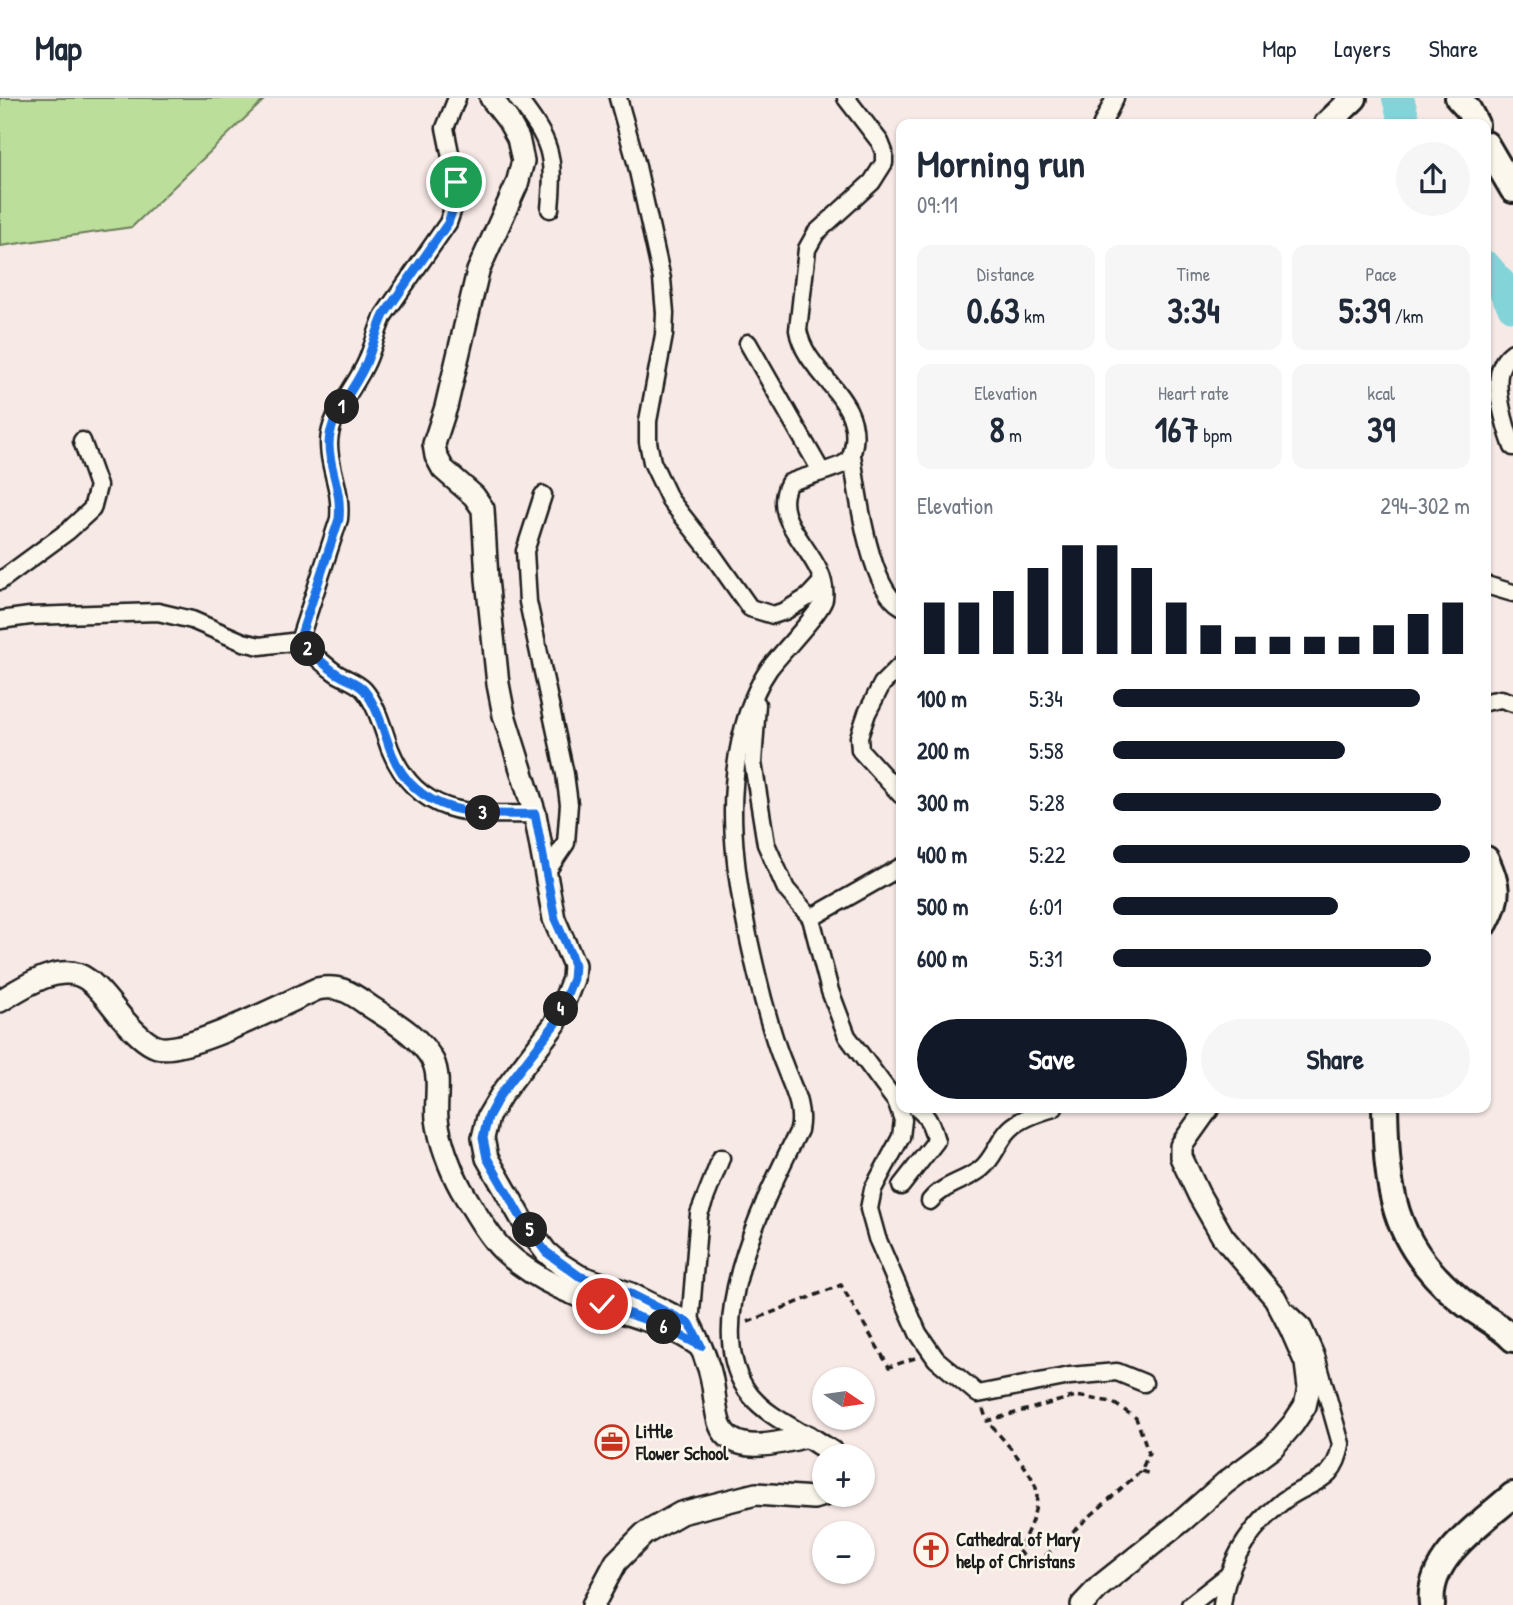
<!DOCTYPE html>
<html lang="en">
<head>
<meta charset="utf-8">
<style>
	body { margin:0; font-family:"Patrick Hand",sans-serif; background:#f6f6f7; color:#1f2937; height:100vh; display:flex; flex-direction:column; font-size:26px; white-space:nowrap }
	* { box-sizing:border-box; margin:0 }
	p { font-size:23px; color:#747a83 }
	.icon { flex:none; width:38px; height:38px; fill:none; stroke:currentColor; stroke-width:2; stroke-linecap:round; stroke-linejoin:round }
	.map { position:relative; flex:1; overflow:hidden }
	.details { position:absolute; left:896px; top:21px; width:595px; height:994px; display:flex; flex-direction:column; background:#fff; border-radius:14px; box-shadow:0 2px 5px #0004 }
	.details>* { flex:none }
	.needle { width:46px; rotate:103deg }
	.controls { position:absolute; left:812px; top:1269px; display:grid; gap:14px }
	.controls a { display:grid; place-items:center; width:63px; height:63px; border-radius:50%; background:#fff; box-shadow:0 2px 5px #0004; font-size:35px }
	.pin { position:absolute; display:grid; place-items:center; width:60px; height:60px; color:#fff; margin:-30px; border:4px solid #fff; border-radius:50%; box-shadow:0 2px 7px #0007 }
	.km { position:absolute; width:35px; height:35px; margin:-18px; border-radius:50%; background:#222; color:#fff; font-size:19px; line-height:35px; text-align:center }
	.round { display:grid; place-items:center; flex:none; width:74px; height:74px; border-radius:37px; background:#f6f6f7 }
	.summary { display:flex; align-items:center; justify-content:space-between; height:119px; padding:0 21px }
	h1 { font-size:38px; font-weight:700; line-height:52px }
	.metrics { display:grid; grid-template-columns:repeat(3,1fr); gap:10px; height:119px; padding:7px 21px }
	.metrics div { display:grid; align-content:center; border-radius:14px; background:#f6f6f7; text-align:center }
	.metrics b { font-size:35px; font-weight:700 }
	.metrics small { font-size:19px; font-weight:400 }
	.metrics p { font-size:19px }
	.chart { height:196px; padding:14px 21px }
	.chart p { display:flex; justify-content:space-between }
	.chart svg { width:100%; height:126px; margin-top:7px; stroke:#111827; stroke-width:6 }
	.button { display:flex; gap:14px; margin-top:auto; padding:14px 21px }
	.button a { flex:1; height:80px; border-radius:42px; background:#111827; color:#fff; font-size:28px; font-weight:700; line-height:80px; text-align:center }
	.button a+a { background:#f6f6f7; color:#1f2937 }
	ul { padding:0 21px; list-style:none; font-size:23px }
	li { display:grid; grid-template-columns:112px 84px 1fr; align-items:center; height:52px }
	li i { height:18px; border-radius:9px; background:#111827 }
	header { display:flex; align-items:center; gap:42px; box-sizing:border-box; height:98px; padding:0 35px; background:#fff; border-bottom:2px solid #e0e1e3 }
	header strong { font-size:33px }
	nav { display:flex; gap:38px; margin-inline-start:auto; font-size:24px }
	.map>svg:first-child { display:block }
	.green { fill:#bbdf9a; stroke:#6c7e5b; stroke-width:2 }
	.lines { fill:none; stroke-linecap:round; stroke-linejoin:round }
	.river { stroke:#83d4d9; stroke-width:32 }
	.minor-casing { stroke:#1c1c1c; stroke-width:21 }
	.major-casing { stroke:#1c1c1c; stroke-width:26 }
	.highway-casing { stroke:#1c1c1c; stroke-width:30 }
	.path { stroke:#1c1c1c; stroke-width:3.5; stroke-dasharray:7 5; stroke-linecap:butt }
	.minor { stroke:#fbf7ec; stroke-width:16 }
	.major { stroke:#fbf7ec; stroke-width:21 }
	.highway { stroke:#fbf7ec; stroke-width:24 }
	.route-casing { stroke:#fff; stroke-width:14 }
	.route { stroke:#1a73e8; stroke-width:9 }
	.labels { text-anchor:middle; dominant-baseline:central; stroke-width:5; stroke-linejoin:round; paint-order:stroke }
	.poi-label { font-size:19px; font-weight:bold; fill:#1c1c1c; stroke:#fbf7ec; text-anchor:start }
</style>
</head>
<body>
<header>
<strong>Map</strong>
<nav><a>Map</a><a>Layers</a><a>Share</a></nav>
</header>
<div class="map">
<svg width="1513" height="1507" viewBox="0 0 1513 1507">
	<rect width="100%" height="100%" fill="#f7e9e6"/>
	<filter id="ink" filterUnits="userSpaceOnUse"><feTurbulence type="fractalNoise" baseFrequency=".0143" numOctaves="2"/><feDisplacementMap in="SourceGraphic" scale="14" xChannelSelector="R" yChannelSelector="G"/><feConvolveMatrix kernelMatrix="1 2 1 2 8 2 1 2 1" color-interpolation-filters="sRGB"/></filter>
	<g filter="url(#ink)">
		<polygon class="green" points="0,0 266,0 132,129 0,148"/>
		<g class="lines">
			<g class="river">
				<polyline points="1398,0 1405,26"/>
				<polyline points="1486,169 1503,189 1513,208"/>
			</g>
			<defs>
				<g id="minor">
					<path d="M 517,0 C 551,44 555,55 550,111"/>
					<polyline points="618,0 636,64 662,181 665,215 664,237 648,323 648,344 652,364 670,402 707,449 750,510 773,517 785,513 808,499 822,484"/>
					<polyline points="1102,26 1115,0"/>
					<polyline points="748,245 821,373"/>
					<path d="M 1513,254 C 1509,257 1504,262 1502,267 C 1492,286 1506,330 1513,349"/>
					<path d="M 852,357 C 857,392 869,491 901,508"/>
					<polyline points="543,397 525,453 528,504 565,676 569,706 566,745 547,773"/>
					<polyline points="0,483 68,433 92,411 98,388 82,343"/>
					<polyline points="1486,487 1513,495"/>
					<path d="M 0,522 L 30,518 L 158,514 L 192,522 L 243,544 L 260,548 L 299,543 L 339,421 C 342,390 329,372 329,346 C 329,316 356,289 367,263 C 374,247 377,232 384,217 L 448,125 L 457,99 L 456,84 L 445,30 L 457,0"/>
					<path d="M 299,543 C 311,554 323,566 336,575 C 345,581 357,584 364,592 C 377,607 383,632 390,651 C 418,719 470,717 535,716"/>
					<polyline points="901,567 882,586 867,615 859,639 860,652 901,697"/>
					<polyline points="1486,604 1501,601 1513,605"/>
					<polyline points="757,606 753,665 766,746 786,791 811,820 901,769"/>
					<polyline points="811,820 830,893 847,938 897,1005 903,1022 901,1039 873,1091 869,1111 877,1140 918,1235 936,1261 978,1296 1070,1278 1117,1274 1144,1285"/>
					<path d="M 901,1088 L 936,1043 C 932,1029 929,1019 917,1010"/>
					<path d="M 930,1103 C 944,1086 964,1084 981,1071 C 994,1060 998,1043 1010,1031 C 1021,1020 1040,1014 1054,1010"/>
					<polyline points="690,1226 699,1116 721,1060"/>
					<path d="M 807,1338 C 787,1326 765,1315 751,1298 C 696,1232 767,1097 799,1032 C 804,1008 792,989 784,967 C 775,946 769,923 763,901 C 748,842 733,775 733,713 C 733,669 743,608 769,571 C 779,557 822,513 824,501 C 830,458 766,427 789,385 C 800,380 839,370 845,365 C 850,362 852,356 853,351 C 865,300 805,276 798,232 L 807,151 L 816,135 L 872,84 L 884,65 L 884,54 L 880,44 L 846,0"/>
					<polyline points="1190,1507 1227,1478"/>
					<path d="M 1222,1507 C 1227,1464 1250,1430 1283,1403 C 1311,1382 1335,1386 1341,1346 L 1316,1258 L 1303,1229 L 1286,1213"/>
				</g>
				<g id="major">
					<polyline points="491,0 508,22 518,40 523,63 517,86 478,173 446,309 434,346 436,358 443,371 474,398 483,411 487,481 498,586 504,617 535,716 554,821 574,867 573,881 555,926 501,997 488,1019 483,1040 487,1060 523,1123 546,1154 560,1166 579,1178 631,1196 690,1226 701,1249"/>
					<path d="M 0,903 C 23,889 62,862 88,882 C 102,892 113,910 124,922 C 133,932 145,945 157,949 C 184,958 287,904 317,891 C 343,886 353,897 374,911 C 396,925 421,940 433,963 C 441,980 435,1003 437,1021 C 440,1044 450,1071 461,1091 C 472,1109 488,1138 503,1152 C 537,1185 582,1200 625,1215 C 649,1223 677,1231 698,1247 C 703,1251 705,1259 707,1265 C 716,1285 713,1309 720,1327 C 733,1360 783,1344 807,1338 L 833,1355 L 834,1358"/>
					<polyline points="593,1507 616,1464 644,1436 681,1415 756,1396 814,1400 827,1396"/>
					<polyline points="1082,1507 1100,1488 1183,1422 1225,1385 1273,1349 1293,1326 1305,1308 1309,1290 1306,1265 1291,1231 1275,1200 1223,1139 1199,1097 1181,1059 1181,1048 1208,1010"/>
				</g>
				<g id="highway">
					<polyline points="1458,0 1468,11 1476,26"/>
					<polyline points="1327,26 1354,0"/>
					<polyline points="1486,46 1513,92"/>
					<path d="M 1486,761 C 1498,787 1500,798 1486,824"/>
					<path d="M 1385,1010 C 1387,1091 1391,1143 1457,1199 C 1474,1215 1497,1224 1513,1241"/>
					<path d="M 1432,1507 C 1426,1460 1482,1425 1513,1397"/>
				</g>
			</defs>
			<use href="#minor" class="minor-casing"/>
			<use href="#major" class="major-casing"/>
			<use href="#highway" class="highway-casing"/>
			<g class="path">
				<polyline points="748,1224 841,1187 889,1269 915,1260"/>
				<path d="M 983,1311 L 987,1323 L 1076,1298 L 1112,1304 L 1136,1320 L 1149,1355 L 1141,1373 L 1035,1467 L 1018,1453 C 1027,1435 1037,1416 1037,1396 C 1037,1377 1000,1338 987,1323"/>
				<polyline points="1141,1373 1150,1376"/>
			</g>
			<use href="#minor" class="minor"/>
			<use href="#major" class="major"/>
			<use href="#highway" class="highway"/>
		</g>
	</g>
	<g class="lines" filter="url(#ink)">
		<defs>
			<path id="route" d="M 456,84 L 457,99 L 448,125 L 384,217 C 377,232 373,247 367,263 C 357,289 329,318 329,346 C 329,372 342,390 339,421 L 299,543 C 311,554 323,566 336,575 C 345,581 357,584 364,592 C 378,609 384,635 392,656 C 417,718 477,717 535,716 L 555,821 L 570,855 L 574,867 L 573,881 L 555,926 L 500,997 L 488,1019 L 483,1040 L 487,1060 L 523,1123 L 546,1154 L 579,1178 L 631,1196 L 690,1226 L 701,1248 L 660,1227 L 602,1206"/>
		</defs>
		<use href="#route" class="route-casing"/>
		<use href="#route" class="route"/>
	</g>
	<defs>
		<symbol id="office-ring" viewBox="-11 -11 22 22"><circle r="9.5" fill="#fbf7ec" stroke="#c8321e" stroke-width="1.5"/><path d="M-6-3h4V-5.5h4V-3h4V5H-6ZM-1-4.5V-3h2v-1.5ZM-6 0V1H6V0Z" fill="#c8321e"/></symbol>
		<symbol id="church-ring" viewBox="-11 -11 22 22"><circle r="9.5" fill="#fbf7ec" stroke="#c8321e" stroke-width="1.5"/><path d="M-1.2-6h2.4v3.5h3.3v2.4h-3.3V6h-2.4V-.1h-3.3v-2.4h3.3Z" fill="#c8321e"/></symbol>
	</defs>
	<g fill-rule="evenodd">
		<use href="#office-ring" x="593" y="1325" width="38" height="38"/>
		<use href="#church-ring" x="912" y="1433" width="38" height="38"/>
	</g>
	<g class="labels">
		<g class="poi-label">
			<text x="636" y="1333">Little<tspan x="636" dy="22">Flower School</tspan></text>
			<text x="956" y="1441">Cathedral of Mary<tspan x="956" dy="22">help of Christans</tspan></text>
		</g>
	</g>
</svg>
<div class="controls">
<a><svg class="needle" viewBox="-14 -14 28 28"><path d="M0-13l5 13h-10z" fill="#e53935"/><path d="M0 13l5-13h-10z" fill="#747a83"/></svg></a>
<a>+</a>
<a>−</a>
</div>
<div class="pin" style="left:456px;top:84px;background:#1e9e55"><svg class="icon" aria-label="arrive" viewBox="0 0 24 24"><path d="M6 21V4h12l-3 4 3 4H6"/></svg></div>
<div class="pin" style="left:602px;top:1206px;background:#d93025"><svg class="icon" aria-label="check" viewBox="0 0 24 24"><path d="M5 12l5 5 9-10"/></svg></div>
<b class="km" style="left:342px;top:309px">1</b>
<b class="km" style="left:308px;top:551px">2</b>
<b class="km" style="left:483px;top:715px">3</b>
<b class="km" style="left:561px;top:911px">4</b>
<b class="km" style="left:530px;top:1132px">5</b>
<b class="km" style="left:664px;top:1229px">6</b>
<section class="details">
<div class="summary"><div><h1>Morning run</h1><p>09:11</p></div><a class="round"><svg class="icon" aria-label="share" viewBox="0 0 24 24"><path d="M12 15V3M7 8l5-5 5 5M5 13v7h14v-7"/></svg></a></div>
<div class="metrics">
<div><p>Distance</p><b>0.63<small> km</small></b></div>
<div><p>Time</p><b>3:34</b></div>
<div><p>Pace</p><b>5:39<small> /km</small></b></div>
</div>
<div class="metrics">
<div><p>Elevation</p><b>8<small> m</small></b></div>
<div><p>Heart rate</p><b>167<small> bpm</small></b></div>
<div><p>kcal</p><b>39</b></div>
</div>
<div class="chart"><p><span>Elevation</span>294–302 m</p>
<svg viewBox="0 0 160 44" preserveAspectRatio="none"><path d="M5 44V26M15 44V26M25 44V22M35 44V14M45 44V6M55 44V6M65 44V14M75 44V26M85 44V34M95 44V38M105 44V38M115 44V38M125 44V38M135 44V34M145 44V30M155 44V26"/></svg>
</div>
<ul>
<li><b>100 m</b>5:34<i style="width:86%"></i></li>
<li><b>200 m</b>5:58<i style="width:65%"></i></li>
<li><b>300 m</b>5:28<i style="width:92%"></i></li>
<li><b>400 m</b>5:22<i style="width:100%"></i></li>
<li><b>500 m</b>6:01<i style="width:63%"></i></li>
<li><b>600 m</b>5:31<i style="width:89%"></i></li>
</ul>
<div class="button"><a>Save</a><a>Share</a></div>
</section>
</div>
</body>
</html>
